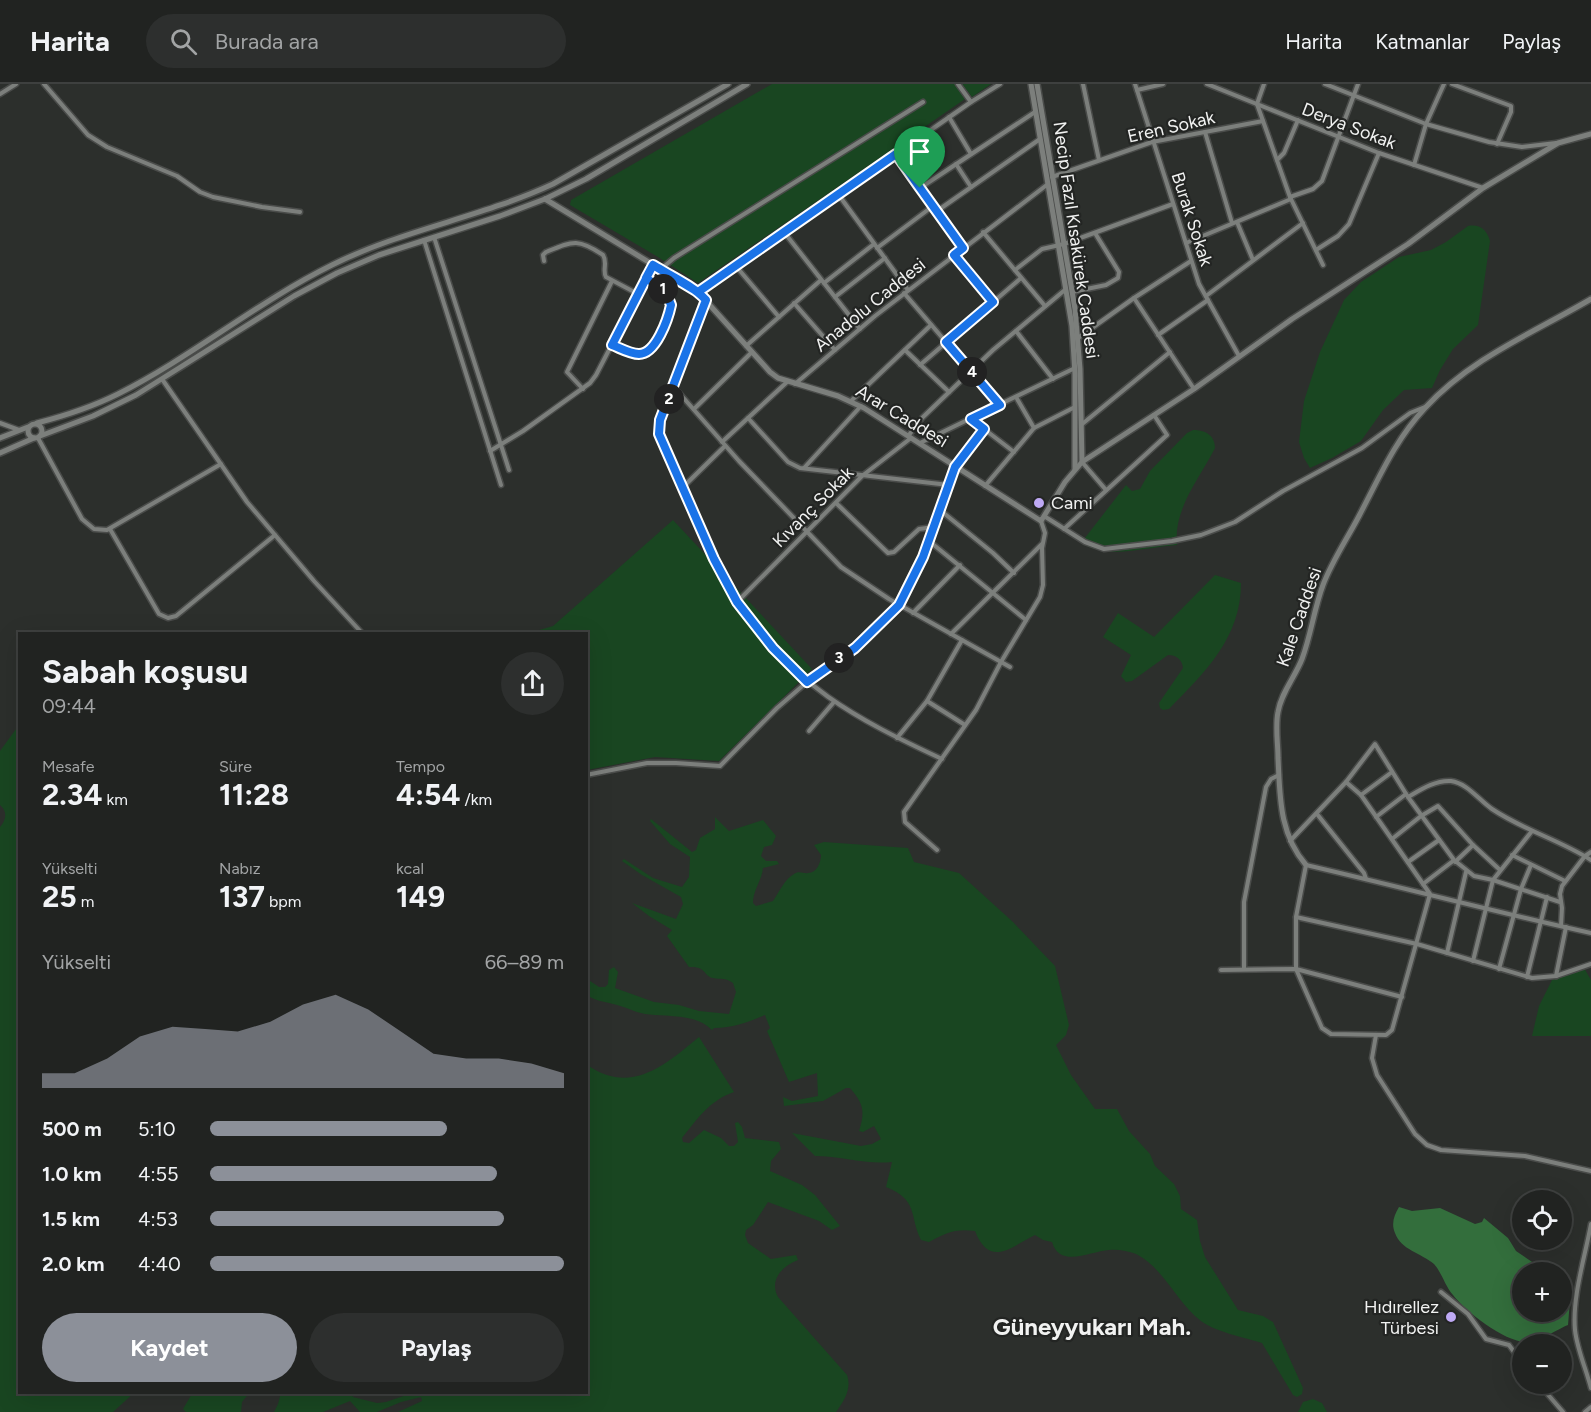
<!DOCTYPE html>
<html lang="tr">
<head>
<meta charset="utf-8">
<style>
	body { margin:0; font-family:Figtree,sans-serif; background:#2d2f2e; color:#f1f3f6; height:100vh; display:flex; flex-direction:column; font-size:22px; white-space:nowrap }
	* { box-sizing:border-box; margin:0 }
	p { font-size:20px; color:#a2a4a5 }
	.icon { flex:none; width:33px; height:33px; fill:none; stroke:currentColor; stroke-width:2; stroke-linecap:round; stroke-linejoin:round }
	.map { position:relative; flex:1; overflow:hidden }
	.sheet { position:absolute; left:18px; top:548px; width:570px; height:762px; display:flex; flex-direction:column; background:#212321; border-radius:0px; box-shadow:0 6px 24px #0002,0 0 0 2px #3e403f }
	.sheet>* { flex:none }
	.tools { position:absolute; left:1512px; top:1106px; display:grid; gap:12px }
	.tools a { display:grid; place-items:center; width:60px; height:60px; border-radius:50%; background:#212321; box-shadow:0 6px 24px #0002,0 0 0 2px #3e403f; font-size:30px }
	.pin { position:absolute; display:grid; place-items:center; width:51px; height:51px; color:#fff; margin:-62px -26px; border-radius:50% 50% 50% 0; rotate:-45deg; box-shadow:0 0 6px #0007 }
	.pin .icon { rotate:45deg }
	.km { position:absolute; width:30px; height:30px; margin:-15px; border-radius:50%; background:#222; color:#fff; font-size:16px; line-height:30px; text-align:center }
	.round { display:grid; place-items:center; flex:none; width:63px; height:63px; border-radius:32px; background:#2d2f2e }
	.overview { display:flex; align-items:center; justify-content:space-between; height:102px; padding:0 24px }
	h1 { font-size:33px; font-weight:700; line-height:45px }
	.stats { display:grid; grid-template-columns:repeat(3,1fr); gap:9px; height:102px; padding:6px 24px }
	.stats div { display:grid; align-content:center }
	.stats b { font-size:30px; font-weight:700 }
	.stats small { font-size:16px; font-weight:400 }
	.stats p { font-size:16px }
	.chart { height:168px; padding:12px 24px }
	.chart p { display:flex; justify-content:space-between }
	.chart svg { width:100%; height:108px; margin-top:6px; fill:#8c9099; opacity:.7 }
	.primary-button { display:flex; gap:12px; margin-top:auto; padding:12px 24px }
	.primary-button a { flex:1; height:69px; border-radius:36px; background:#8c9099; color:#fff; font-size:24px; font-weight:700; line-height:69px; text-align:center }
	.primary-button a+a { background:#2d2f2e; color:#f1f3f6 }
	ul { padding:0 24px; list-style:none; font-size:20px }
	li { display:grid; grid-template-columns:96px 72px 1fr; align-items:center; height:45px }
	li i { height:15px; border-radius:8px; background:#8c9099 }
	header { display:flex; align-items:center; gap:36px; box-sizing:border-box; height:84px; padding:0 30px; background:#212321; border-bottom:2px solid #3e403f }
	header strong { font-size:28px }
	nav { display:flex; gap:33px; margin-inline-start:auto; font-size:21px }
	.search { width:420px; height:54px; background:#2d2f2e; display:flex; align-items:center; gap:15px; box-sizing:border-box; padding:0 21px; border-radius:33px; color:#a2a4a5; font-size:22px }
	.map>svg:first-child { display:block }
	.green { fill:#194621 }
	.forest { fill:#336e3c }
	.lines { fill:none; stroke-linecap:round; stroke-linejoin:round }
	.street-casing { stroke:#4a4c4a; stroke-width:7 }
	.secondary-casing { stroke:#4a4c4a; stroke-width:8 }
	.street { stroke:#7c7f7c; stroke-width:4 }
	.secondary { stroke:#7c7f7c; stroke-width:5 }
	.route-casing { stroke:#fff; stroke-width:12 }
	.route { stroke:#1a73e8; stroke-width:8 }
	.poi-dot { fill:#bea9f4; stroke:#232523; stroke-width:2 }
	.labels { text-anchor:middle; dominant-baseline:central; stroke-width:4.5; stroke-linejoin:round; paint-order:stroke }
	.street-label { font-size:18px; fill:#f1f2f1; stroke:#232523 }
	.poi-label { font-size:18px; fill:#f1f2f1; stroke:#232523; text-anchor:start }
	.district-label { font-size:24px; font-weight:bold; fill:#f1f2f1; stroke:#232523 }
</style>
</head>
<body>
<header>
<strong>Harita</strong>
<div class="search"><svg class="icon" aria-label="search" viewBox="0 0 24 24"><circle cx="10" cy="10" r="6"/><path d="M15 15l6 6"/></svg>Burada ara</div>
<nav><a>Harita</a><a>Katmanlar</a><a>Paylaş</a></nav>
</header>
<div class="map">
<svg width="1591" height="1328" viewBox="0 0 1591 1328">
	<rect width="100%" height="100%" fill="#2c2f2c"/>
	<g class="green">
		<polygon points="772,0 955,0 965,15 698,199 658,173 570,121 571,116"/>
		<polygon points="962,0 991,0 972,13"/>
		<path d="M 1468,142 C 1480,140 1487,146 1490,157 L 1478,241 L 1453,265 L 1440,286 L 1432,304 L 1404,306 L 1383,326 L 1361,357 L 1332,374 L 1310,384 L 1304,374 L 1299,358 L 1304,317 L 1320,268 L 1344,216 L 1361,198 L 1399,173 L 1431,166 L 1446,158 Z"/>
		<path d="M 1193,346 C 1205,346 1215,351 1215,364 C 1200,394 1173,425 1177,461 C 1146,463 1108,476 1081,459 L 1126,401 L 1132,407 L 1140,405 L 1150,387 L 1187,349 Z"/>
		<polygon points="673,436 812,585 719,677 655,673 587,686 586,549 529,549 553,542"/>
		<path d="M 1215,491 L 1241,499 C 1241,554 1205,588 1169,625 L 1163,626 L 1160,624 L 1159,619 L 1183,584 C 1182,575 1176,571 1168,571 L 1132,597 L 1126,598 L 1121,592 L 1131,571 L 1103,553 L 1118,529 L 1154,553 Z"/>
		<path d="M 19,641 L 20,1308 L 135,1308 L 113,1328 L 0,1328 L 0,743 C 6,736 8,728 0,721 L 0,667 Z"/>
		<path d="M 715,733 L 729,747 L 763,736 L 776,752 L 772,761 L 764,763 L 761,772 L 766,777 L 777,777 L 779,780 L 763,784 C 762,796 753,806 753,819 L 756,822 L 773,817 C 779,808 785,795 794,790 C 799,786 803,790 808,789 C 817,789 821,778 821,771 L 814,761 L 824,758 L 908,764 L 914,778 L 959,789 L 1013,838 L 1055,882 L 1069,941 L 1066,951 L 1056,961 L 1071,991 L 1095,1025 L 1117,1025 L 1129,1047 L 1150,1070 L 1155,1082 L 1174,1100 L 1180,1112 L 1181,1125 L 1197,1136 L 1200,1157 L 1205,1173 L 1238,1226 L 1263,1232 L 1273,1238 L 1303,1304 L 1302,1310 L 1297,1313 L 1293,1311 L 1262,1259 C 1246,1254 1213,1247 1201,1237 C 1178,1220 1163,1183 1136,1170 C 1128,1167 1118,1165 1109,1166 C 1091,1167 1060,1185 1052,1158 L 1043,1156 L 1035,1151 C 1012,1162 990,1185 975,1147 C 956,1144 945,1149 929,1158 L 921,1156 C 909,1132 919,1116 886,1103 L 892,1078 C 866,1081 841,1072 815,1072 L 792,1049 L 861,1062 L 872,1060 L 881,1055 L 874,1042 L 863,1048 L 859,1047 C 865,1028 864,1020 850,1004 L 846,1004 L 823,1017 L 784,1022 L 783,1013 L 792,1017 L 818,1012 L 817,989 L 789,998 L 767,947 L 770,944 L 765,931 C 748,938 733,944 714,944 L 712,946 C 695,929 666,933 645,930 C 634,928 624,922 613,920 C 603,917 595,917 587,911 L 587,895 L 599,903 L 605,903 L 608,900 L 609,886 L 614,883 L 618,888 L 615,904 L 654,918 L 679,921 L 699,927 L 729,930 L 736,908 L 733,899 C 725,893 721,896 713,894 C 703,892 707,882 689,883 L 667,852 L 672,846 L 649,832 L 632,819 L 676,835 L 683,820 L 681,813 L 642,791 L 622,777 L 624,775 L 653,794 L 682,803 L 689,793 L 690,773 L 670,760 L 650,737 L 651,735 L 692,768 L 696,766 L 700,754 L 715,745 Z"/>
		<polygon points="1584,884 1591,896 1591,952 1532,952 1539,922 1552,896"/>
		<path d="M 699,953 L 734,1008 C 710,1016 697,1035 682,1054 L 683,1058 L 689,1059 L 704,1046 L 721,1054 L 729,1062 L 734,1062 L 738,1058 L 735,1039 L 738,1038 L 742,1043 L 745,1054 L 779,1058 L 781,1065 L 771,1077 L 770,1087 L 802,1101 L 815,1111 L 840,1142 L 832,1146 L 819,1137 L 768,1118 L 753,1141 L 746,1146 L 745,1151 L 748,1159 L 771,1175 L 796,1171 L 798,1176 C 782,1182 769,1196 778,1213 L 847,1291 C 852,1305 844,1317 836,1328 L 398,1328 L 422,1317 L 421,1313 L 401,1318 L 377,1328 L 360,1328 L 350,1317 L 323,1328 L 274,1328 L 278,1320 L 281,1308 L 352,1308 L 353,1313 L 377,1319 L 386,1318 L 415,1308 L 586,1308 L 587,981 C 631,1011 664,982 699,953 Z"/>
		<polygon points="193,1308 250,1308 242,1318 241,1328 186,1328 183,1325"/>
		<polygon points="1313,1315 1322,1319 1327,1328 1298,1328 1303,1318"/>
	</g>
	<path class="forest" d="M 1399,1123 L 1412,1127 L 1440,1124 L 1475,1140 L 1482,1138 L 1484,1134 L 1508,1154 L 1516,1167 L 1547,1188 L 1522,1188 L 1522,1227 L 1562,1227 L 1562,1198 L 1571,1204 L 1568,1241 C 1558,1245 1540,1257 1530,1258 C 1508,1261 1466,1228 1453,1211 C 1445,1202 1442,1189 1434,1180 C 1421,1169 1401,1166 1395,1149 C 1391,1140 1394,1131 1399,1123 Z"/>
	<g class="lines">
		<defs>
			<g id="street">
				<polyline points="44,0 88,51 107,63 177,92 200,108 213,113 262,123 300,128"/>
				<polyline points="958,0 971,18"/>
				<polyline points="1083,0 1099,76"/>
				<polyline points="1135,0 1199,200 1239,272"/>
				<polyline points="1207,0 1379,69 1483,104"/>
				<polyline points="1264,0 1257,20 1290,113 1323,181"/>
				<polyline points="1325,0 1426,40 1489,58 1522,63 1556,59"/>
				<polyline points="1452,0 1511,22 1511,28 1497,60"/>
				<polyline points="1137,6 1163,0"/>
				<polyline points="0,10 16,0"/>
				<polyline points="949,33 971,70"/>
				<polyline points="1205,48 1232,139"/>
				<polyline points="896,70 963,164"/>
				<polyline points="1277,76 1284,69 1298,36"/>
				<polyline points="956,80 971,103"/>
				<polyline points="1414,81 1426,40 1444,0"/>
				<polyline points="1052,93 1152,58 1263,37"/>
				<polyline points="920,104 1035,28"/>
				<polyline points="838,110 908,206"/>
				<polyline points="1290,113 1313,105 1322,97 1358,0"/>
				<polyline points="937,127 1040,55"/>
				<polyline points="1237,138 1253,176"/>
				<polyline points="784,148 860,245"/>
				<polyline points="983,148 1045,222"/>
				<polyline points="434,153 509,386"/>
				<polyline points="424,156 501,401"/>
				<polyline points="1186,159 1291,115"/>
				<polyline points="877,164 933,122"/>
				<polyline points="1316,166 1338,152 1349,140 1379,69"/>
				<polyline points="954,171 993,218"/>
				<path d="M 544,177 L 543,171 L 546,168 C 573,157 578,154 603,171 C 608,179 602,186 606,193 L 638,210"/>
				<polyline points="735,181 779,233"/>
				<polyline points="661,185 674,174 923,18"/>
				<polyline points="1015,186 1042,165 1064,160 1173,120"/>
				<polyline points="824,199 874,160"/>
				<polyline points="698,208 971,18 1000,0"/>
				<polyline points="1072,208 1106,201 1118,194 1119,188 1095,149"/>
				<polyline points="904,209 1000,321"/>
				<polyline points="1206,212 1303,139"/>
				<polyline points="835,213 885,174"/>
				<polyline points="1134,214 1194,305"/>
				<path d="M 706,216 L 659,344 C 661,366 683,408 693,429 C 707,459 719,491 738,519 C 792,601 856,635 942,675"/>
				<polyline points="794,219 835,266"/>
				<polyline points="1016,247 1053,295"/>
				<polyline points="1158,251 1208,216"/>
				<polyline points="1078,254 1134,214 1191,177"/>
				<path d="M 612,261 C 620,264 631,271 639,270 C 659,270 665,238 671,224 C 670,208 658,202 647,194"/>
				<polyline points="746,262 821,196"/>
				<polyline points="905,266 949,308"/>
				<polyline points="920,281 1021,194"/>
				<polyline points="162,295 247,418 314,497 362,549"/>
				<polyline points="795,300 875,232 1048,100"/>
				<polyline points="673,302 739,377 841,483 889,515 1010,583"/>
				<polyline points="583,305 567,288 612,197"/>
				<polyline points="1016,313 1034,344"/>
				<polyline points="851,317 931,241"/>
				<polyline points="694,325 752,268"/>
				<polyline points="748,334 788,378 800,384 949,401"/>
				<polyline points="971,335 1014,368"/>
				<polyline points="0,339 19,346"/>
				<polyline points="1081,341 1170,268"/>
				<polyline points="909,351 922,334 993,266 1066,205"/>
				<polyline points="38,354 82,435 94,445 107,446 221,380"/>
				<polyline points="722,358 787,298"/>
				<polyline points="920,359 1075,284"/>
				<polyline points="490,367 523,347 590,299 596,291 653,181"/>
				<polyline points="1082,378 1106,406"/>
				<polyline points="804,384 861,322"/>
				<polyline points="985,402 1034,344 1075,323"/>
				<polyline points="682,404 725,362"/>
				<polyline points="836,419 888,469 894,468 919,445 934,443"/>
				<polyline points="940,426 993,469 1014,489"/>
				<polyline points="1044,432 1085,458 1104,465 1172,457 1201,451 1235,438 1283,407 1362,364 1410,329 1425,323"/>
				<polyline points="110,445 159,530 168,534 176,532 275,451"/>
				<polyline points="1064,445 1167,351 1154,331"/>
				<polyline points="929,457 1026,536"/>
				<polyline points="737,518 862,392 911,354"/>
				<polyline points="913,529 960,481"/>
				<polyline points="951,550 1042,460"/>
				<polyline points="927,617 965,641"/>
				<polyline points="809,647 834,618"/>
				<polyline points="897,654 927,617 962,556"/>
				<polyline points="586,691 647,679 676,679 720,682 777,624 807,598 854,564 899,521 923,473 955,383 984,345"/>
				<polyline points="1346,698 1375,660 1408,713 1454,776 1474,792 1493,796 1560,818"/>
				<polyline points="1361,711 1392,688"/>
				<path d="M 1408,713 C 1420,706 1435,696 1451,697 C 1467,699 1479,716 1492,725 C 1523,746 1560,756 1591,776"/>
				<polyline points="1317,730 1364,789 1366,795"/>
				<polyline points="1376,733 1406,710"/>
				<polyline points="1392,755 1421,732 1438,722 1473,761 1500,786"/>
				<path d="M 1290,757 L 1346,698 L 1361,711 L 1430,810 L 1392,946 L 1386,951 L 1331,950 L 1322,944 L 1296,885 L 1296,833 L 1306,781 C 1401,803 1495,828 1591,849"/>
				<polyline points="937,766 905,738 904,728 976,626 1001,578 1040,513 1043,501 1042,464 1045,449 1041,437"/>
				<polyline points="1512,771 1565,797"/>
				<polyline points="1408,778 1439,756"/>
				<polyline points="1455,778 1473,761"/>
				<polyline points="1423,800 1453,777"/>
				<polyline points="1296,833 1417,860 1532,894 1556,892 1591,880"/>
				<polyline points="1561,842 1562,824 1560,810 1562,802 1585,772 1591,768"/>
				<polyline points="1447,869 1466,788"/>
				<polyline points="1473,877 1493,796 1532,747"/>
				<polyline points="1244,885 1244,818 1266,703 1271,695 1279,691"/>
				<polyline points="1499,885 1521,805 1531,781"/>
				<polyline points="1221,886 1296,885 1402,913"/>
				<polyline points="1556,892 1566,843"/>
				<polyline points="1527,893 1547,813"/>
				<polyline points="1376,951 1372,974 1377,991 1415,1050 1427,1061 1441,1066 1525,1072 1591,1087"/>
				<path d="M 1591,1140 C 1585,1173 1572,1213 1575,1246 C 1577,1265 1586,1285 1591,1304"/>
				<polyline points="1441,1208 1468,1230 1486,1255 1509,1261 1522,1279"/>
				<polyline points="1538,1299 1563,1328"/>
				<polyline points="1585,1328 1591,1323"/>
			</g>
			<g id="secondary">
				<polyline points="1031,0 1072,242 1075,290 1075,385"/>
				<polyline points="1037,0 1075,225 1080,285 1082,378"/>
				<polyline points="545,115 698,208 770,288 778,294 838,312 864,324 1041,437 1065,398 1082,378 1194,305 1292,235 1408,160 1483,104 1558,59 1591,50"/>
				<path d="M 37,339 C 64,332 92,323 118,310 C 192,273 257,218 332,181 C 402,146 482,133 553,100 L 728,0"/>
				<circle cx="35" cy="347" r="7"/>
				<polyline points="40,352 93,332 136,311 294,212 337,189 379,171 500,132 545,115 586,95 747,0"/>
				<polyline points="0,354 28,343"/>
				<polyline points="0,369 34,354"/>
				<path d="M 1306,781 C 1279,750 1280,712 1278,674 C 1278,659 1275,643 1278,628 C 1281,609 1295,593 1302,575 C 1311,551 1314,525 1323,501 C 1332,477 1347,455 1359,432 C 1379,394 1395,356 1425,324 C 1471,274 1533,249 1591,215"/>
			</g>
		</defs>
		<use href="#street" class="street-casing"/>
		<use href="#secondary" class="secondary-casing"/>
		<use href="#street" class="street"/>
		<use href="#secondary" class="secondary"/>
	</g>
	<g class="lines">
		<defs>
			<path id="route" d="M 920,104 L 896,70 L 698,208 L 653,181 L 646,194 L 666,208 L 671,221 C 668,235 656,270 639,270 C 630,270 620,264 612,261 L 653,181 C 671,192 692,201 706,216 L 660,336 L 659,350 L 714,475 L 737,518 L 773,564 L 807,598 L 855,564 L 899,521 L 923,473 L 955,383 L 984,345 L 971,335 L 1000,321 L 946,258 L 993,218 L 954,171 L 963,164 L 920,104"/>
		</defs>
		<use href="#route" class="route-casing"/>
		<use href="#route" class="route"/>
	</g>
	<g class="poi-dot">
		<circle cx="1039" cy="419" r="6"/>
		<circle cx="1451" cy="1233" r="6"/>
	</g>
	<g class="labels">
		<g class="street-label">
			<text transform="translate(1349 42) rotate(21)">Derya Sokak</text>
			<text transform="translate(1171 43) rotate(-13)">Eren Sokak</text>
			<text transform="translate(1192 135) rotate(72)">Burak Sokak</text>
			<text transform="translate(1076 156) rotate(82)">Necip Fazıl Kısakürek Caddesi</text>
			<text transform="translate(870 221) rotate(-39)">Anadolu Caddesi</text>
			<text transform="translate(902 332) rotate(31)">Arar Caddesi</text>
			<text transform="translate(813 423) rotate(-45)">Kıvanç Sokak</text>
			<text transform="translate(1299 533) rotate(-71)">Kale Caddesi</text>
		</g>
		<g class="poi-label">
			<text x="1051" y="419">Cami</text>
			<text x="1439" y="1223" text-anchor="end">Hıdırellez<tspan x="1439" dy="21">Türbesi</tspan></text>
		</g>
		<g class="district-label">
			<text x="1092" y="1242">Güneyyukarı Mah.</text>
		</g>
	</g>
</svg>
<div class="tools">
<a><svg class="icon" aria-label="locate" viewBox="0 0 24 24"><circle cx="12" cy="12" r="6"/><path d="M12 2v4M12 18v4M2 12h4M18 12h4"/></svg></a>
<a>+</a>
<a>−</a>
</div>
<div class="pin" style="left:920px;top:104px;background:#1e9e55"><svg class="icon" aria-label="arrive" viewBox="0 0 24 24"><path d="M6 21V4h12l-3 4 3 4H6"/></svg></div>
<b class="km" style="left:663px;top:205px">1</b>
<b class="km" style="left:669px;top:315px">2</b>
<b class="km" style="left:839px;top:574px">3</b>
<b class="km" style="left:972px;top:288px">4</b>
<section class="sheet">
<div class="overview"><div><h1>Sabah koşusu</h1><p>09:44</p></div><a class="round"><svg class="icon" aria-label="share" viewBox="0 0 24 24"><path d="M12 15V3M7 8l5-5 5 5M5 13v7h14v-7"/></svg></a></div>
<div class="stats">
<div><p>Mesafe</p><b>2.34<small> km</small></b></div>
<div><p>Süre</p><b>11:28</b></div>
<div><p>Tempo</p><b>4:54<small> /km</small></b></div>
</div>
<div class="stats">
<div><p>Yükselti</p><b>25<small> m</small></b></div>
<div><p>Nabız</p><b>137<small> bpm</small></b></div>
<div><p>kcal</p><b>149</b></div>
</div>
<div class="chart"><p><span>Yükselti</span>66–89 m</p>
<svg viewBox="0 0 160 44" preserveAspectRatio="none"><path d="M0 44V38L10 38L20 32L30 23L40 19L50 20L60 21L70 17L80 10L90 6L100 12L110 21L120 30L130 32L140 32L150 34L160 38V44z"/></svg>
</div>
<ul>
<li><b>500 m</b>5:10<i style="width:67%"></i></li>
<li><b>1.0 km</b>4:55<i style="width:81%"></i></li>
<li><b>1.5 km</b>4:53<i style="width:83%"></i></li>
<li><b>2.0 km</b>4:40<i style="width:100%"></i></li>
</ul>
<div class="primary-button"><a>Kaydet</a><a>Paylaş</a></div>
</section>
</div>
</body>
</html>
